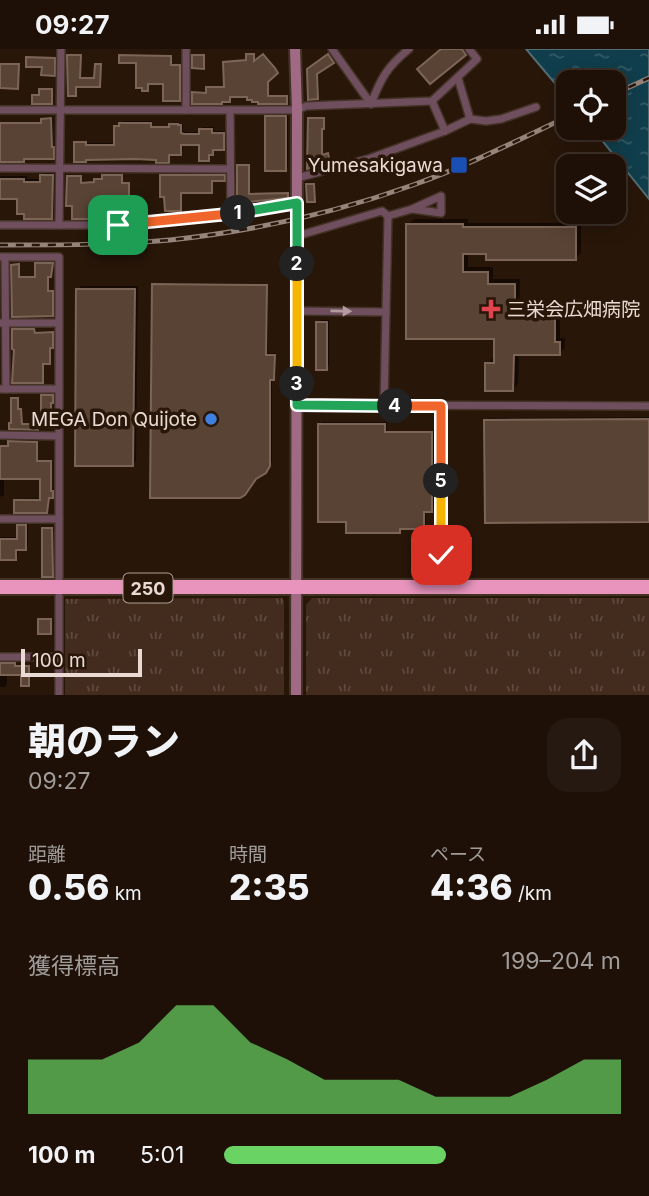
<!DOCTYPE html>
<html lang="ja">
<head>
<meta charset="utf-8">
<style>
	body { margin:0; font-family:Inter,"Noto Sans JP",sans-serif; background:#261911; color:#f1f3f6; height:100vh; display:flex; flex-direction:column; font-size:26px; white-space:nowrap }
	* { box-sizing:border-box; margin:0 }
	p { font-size:23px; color:#a19d9b }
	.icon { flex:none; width:38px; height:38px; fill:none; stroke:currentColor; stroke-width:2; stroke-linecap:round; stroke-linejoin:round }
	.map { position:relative; height:646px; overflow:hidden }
	.side { display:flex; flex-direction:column; background:#1e1007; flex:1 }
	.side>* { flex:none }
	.fabs { position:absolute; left:556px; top:21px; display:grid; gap:14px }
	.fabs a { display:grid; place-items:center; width:70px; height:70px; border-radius:14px; background:#1e1007; box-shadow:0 4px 18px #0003,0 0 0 2px #3c3028; font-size:35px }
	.scale { position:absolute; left:21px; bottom:18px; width:121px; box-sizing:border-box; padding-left:7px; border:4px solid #e9dbd3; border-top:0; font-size:19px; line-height:24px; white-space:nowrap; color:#e9dbd3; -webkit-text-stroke:5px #281609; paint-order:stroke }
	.pin { position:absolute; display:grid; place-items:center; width:60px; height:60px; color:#fff; margin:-30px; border-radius:14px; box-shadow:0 4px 10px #0006 }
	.km { position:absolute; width:35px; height:35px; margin:-18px; border-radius:50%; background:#222; color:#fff; font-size:19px; line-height:35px; text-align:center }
	.round { display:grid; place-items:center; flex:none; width:74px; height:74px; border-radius:21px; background:#261911 }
	.overview { display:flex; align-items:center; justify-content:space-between; height:119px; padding:0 28px }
	h1 { font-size:38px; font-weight:800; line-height:52px }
	.metrics { display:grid; grid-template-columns:repeat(3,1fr); gap:10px; height:119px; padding:7px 28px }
	.metrics div { display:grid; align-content:center }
	.metrics b { font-size:35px; font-weight:800 }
	.metrics small { font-size:19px; font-weight:400 }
	.metrics p { font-size:19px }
	.chart { height:196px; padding:14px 28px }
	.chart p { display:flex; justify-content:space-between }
	.chart svg { width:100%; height:126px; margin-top:7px; fill:#69d464; opacity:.7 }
	ul { padding:0 28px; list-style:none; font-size:23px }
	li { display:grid; grid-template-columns:112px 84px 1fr; align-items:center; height:52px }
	li i { height:18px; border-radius:9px; background:#69d464 }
	.status { display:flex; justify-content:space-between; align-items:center; height:49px; padding:0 35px; background:#1e1007; direction:ltr }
	.status svg { height:19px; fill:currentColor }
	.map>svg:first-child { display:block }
	.park { fill:url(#park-tufts) }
	.water { fill:url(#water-ripples); stroke:#526d74; stroke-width:2 }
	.shadow { fill:#0007 }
	.building { fill:#594335; stroke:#7c6557; stroke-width:2 }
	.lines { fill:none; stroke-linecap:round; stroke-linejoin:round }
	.street-casing { stroke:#433225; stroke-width:10 }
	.secondary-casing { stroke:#433225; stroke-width:14 }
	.highway-casing { stroke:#433225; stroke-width:18 }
	.street { stroke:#6f4e5e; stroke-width:7 }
	.secondary { stroke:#a06a84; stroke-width:10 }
	.highway { stroke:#e894bd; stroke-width:14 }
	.rail-casing { stroke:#94847a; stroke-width:5 }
	.rail { stroke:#281609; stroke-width:2.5; stroke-dasharray:8; stroke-linecap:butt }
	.oneway { fill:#b29c9e }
	.split-1-casing { stroke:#fff; stroke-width:14 }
	.split-2-casing { stroke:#fff; stroke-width:14 }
	.split-3-casing { stroke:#fff; stroke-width:14 }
	.split-4-casing { stroke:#fff; stroke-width:14 }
	.split-5-casing { stroke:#fff; stroke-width:14 }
	.split-6-casing { stroke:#fff; stroke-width:14 }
	.split-1 { stroke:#f0652b; stroke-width:9 }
	.split-2 { stroke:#22a559; stroke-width:9 }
	.split-3 { stroke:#f5b400; stroke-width:9 }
	.split-4 { stroke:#22a559; stroke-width:9 }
	.split-5 { stroke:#f0652b; stroke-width:9 }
	.split-6 { stroke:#f5b400; stroke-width:9 }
	.transit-dot { fill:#1a4fb4; stroke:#281609; stroke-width:2.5 }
	.health-dot { fill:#e0444e; stroke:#281609; stroke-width:2.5 }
	.shop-dot { fill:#3f7fe0; stroke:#281609; stroke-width:2.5 }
	.labels { text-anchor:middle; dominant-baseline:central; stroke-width:7; stroke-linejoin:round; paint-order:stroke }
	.shield { fill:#281609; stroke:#afa096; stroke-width:2 }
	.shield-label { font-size:18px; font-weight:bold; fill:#e9dbd3 }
	.poi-label { font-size:19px; fill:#e9dbd3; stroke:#281609; text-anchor:end }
</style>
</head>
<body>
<div class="status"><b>09:27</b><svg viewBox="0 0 49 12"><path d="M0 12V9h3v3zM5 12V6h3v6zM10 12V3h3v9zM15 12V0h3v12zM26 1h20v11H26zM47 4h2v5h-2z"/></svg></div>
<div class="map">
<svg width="649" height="647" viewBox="0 0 649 647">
	<defs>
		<pattern id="park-tufts" width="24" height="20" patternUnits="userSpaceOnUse" patternTransform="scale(1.75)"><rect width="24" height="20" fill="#432c1e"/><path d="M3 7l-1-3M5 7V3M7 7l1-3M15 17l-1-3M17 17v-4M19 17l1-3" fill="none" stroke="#5e4a3e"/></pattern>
		<pattern id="water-ripples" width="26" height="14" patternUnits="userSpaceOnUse" patternTransform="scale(1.75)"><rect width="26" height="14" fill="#113e4c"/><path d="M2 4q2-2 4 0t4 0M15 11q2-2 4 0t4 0" fill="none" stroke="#345965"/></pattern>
	</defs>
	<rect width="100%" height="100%" fill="#281609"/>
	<g class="park">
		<polygon points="282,549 284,552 284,646 65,646 65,550"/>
		<polygon points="312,549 649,549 649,646 306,646 306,556"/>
	</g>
	<polygon class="water" points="526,0 649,0 649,150 592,79 614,79 614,33 569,33 569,51"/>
	<g class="shadow">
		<polygon points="70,5 81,5 81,29 96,29 97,15 101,14 99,37 76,36 75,45 69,6"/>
		<polygon points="122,5 172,6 172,16 181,16 181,48 179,50 164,33 149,33 149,39 148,40 138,12 120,6"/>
		<polygon points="250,5 255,5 255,13 265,5 278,21 269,30 269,47 288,46 286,53 249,46 231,47 229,51 194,44 195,43 208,43 209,37 226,37 225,14 248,10"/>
		<polygon points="330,6 334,11 318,23 319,47 318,48 310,19"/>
		<polygon points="0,14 20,14 19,36 17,38 0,37"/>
		<polygon points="269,65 288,65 288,118 285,120 266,68"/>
		<polygon points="45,68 53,68 53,96 55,96 55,106 53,108 27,108 24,111 0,111 0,73 43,73"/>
		<polygon points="123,72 152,72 152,77 170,77 173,74 179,73 179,75 183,75 183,82 187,83 201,83 203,78 214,78 214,82 226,82 225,97 223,100 215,100 215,102 211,104 211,108 208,110 201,94 182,94 183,102 180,104 170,104 170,110 168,112 158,109 135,109 76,94 78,92 87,92 87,94 116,94 116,78 121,76"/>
		<polygon points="240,115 250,116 250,144 288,144 288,146 239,152"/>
		<polygon points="46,123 56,123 55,164 51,168 19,149 0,149 0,127 27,127 27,130 42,130 42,127"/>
		<polygon points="123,125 123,134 130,134 130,148 139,148 139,154 138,155 130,155 128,165 94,166 91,168 68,128 70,126 82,127 81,133 95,133 97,129 104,129 106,126"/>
		<polygon points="164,125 225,125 225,129 224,130 212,130 213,140 211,142 182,142 181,159 180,160 162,127"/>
		<polygon points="414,170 468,170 468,174 581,174 581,204 575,210 468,203 468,218 493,218 493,230 520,230 519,262 560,263 560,289 565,289 565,299 559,304 519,304 518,335 513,341 487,315 493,309 496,309 496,288 408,176"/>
		<polygon points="156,234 268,235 268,304 276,304 276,326 272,329 272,413 268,419 153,236"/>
		<polygon points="81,237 138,237 136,412 133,415 78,241"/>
		<polygon points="321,271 329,271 329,317 326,319 318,274"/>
		<polygon points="14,349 19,349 19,360 21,360 23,374 39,374 38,379 12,374"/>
		<polygon points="649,368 649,471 486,372 489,369"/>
		<polygon points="322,373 387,373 387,382 434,382 434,459 431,462 426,462 426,476 423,478 402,480 400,482 348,472 320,376"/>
		<polygon points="12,391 38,391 38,411 52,411 52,440 54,440 54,445 50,447 49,460 47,462 16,452 18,450 42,449 42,428 4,428 4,446 0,448 0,396 10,396"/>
		<polygon points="22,474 28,474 28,497 25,499 18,499 18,506 15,509 0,509 0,488 19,488 19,477"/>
		<polygon points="458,488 472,488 472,517 470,519 455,490"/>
		<polygon points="0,612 16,613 16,616 30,616 30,633 28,635 22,624 7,624 7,635 5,638 0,638"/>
	</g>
	<g class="building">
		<polygon points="441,0 462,0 466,6 430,35 417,20"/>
		<polygon points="246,5 254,5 254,12 263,5 275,19 278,24 268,33 268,47 287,47 287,55 258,55 258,53 252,53 252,51 247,51 247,48 230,48 230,53 222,53 222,55 192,55 192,43 206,44 206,38 224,38 223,13 246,11"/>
		<polygon points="328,5 334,14 317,25 318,50 308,51 307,20"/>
		<polygon points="67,6 81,6 80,29 94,29 95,15 101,15 100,38 76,38 76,47 68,47"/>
		<polygon points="119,6 171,7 171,16 180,16 180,52 163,52 163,35 148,35 148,42 142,42 142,39 136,39 136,14 119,14"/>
		<polygon points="192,6 204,6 204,20 192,19"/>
		<polygon points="26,8 55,9 55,27 41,26 42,18 26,18"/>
		<polygon points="0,15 19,15 18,40 0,39"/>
		<polygon points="39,40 52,40 52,55 32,55 32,46 39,46"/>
		<rect x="265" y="67" width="21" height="55"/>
		<polygon points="51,69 52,98 54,98 54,110 24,110 24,113 0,113 0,74 41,74 41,70"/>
		<polygon points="308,69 324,69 324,80 322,80 322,106 328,104 330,114 307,120"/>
		<polygon points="119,74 151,74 151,78 169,78 169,75 178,75 178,76 181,76 181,84 184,85 199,85 199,80 212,80 212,84 224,84 224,101 213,101 213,106 209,106 209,112 199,112 199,96 181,96 181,106 169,106 169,114 156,114 156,111 135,110 86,111 86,113 74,113 74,93 86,93 86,96 114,96 114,77 119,77"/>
		<polygon points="237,116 249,116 249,145 288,144 288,149 237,154"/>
		<polygon points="40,126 53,126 52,170 24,170 24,165 17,165 17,150 0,150 0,130 24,130 24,133 40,133"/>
		<polygon points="102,126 122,126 122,134 129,134 129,149 138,149 138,157 129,157 129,166 109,166 109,168 92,167 92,170 72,170 72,157 66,157 67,127 81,127 81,134 94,133 94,130 102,130"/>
		<polygon points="160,126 225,126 225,132 212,132 212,144 181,144 181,162 165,162 164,148 160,148"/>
		<polygon points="306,135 314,135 315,153 307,153"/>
		<polygon points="406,175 463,175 463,178 576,178 576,211 486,211 486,205 463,205 463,223 488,223 488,235 515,235 515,267 555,268 555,293 560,293 560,306 514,306 513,342 485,342 485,314 494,314 494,290 406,290"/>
		<polygon points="35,214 53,214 51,228 48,228 48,242 53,242 53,267 12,268 11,216 19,215 19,228 35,228"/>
		<polygon points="152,235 267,236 266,306 275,306 274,331 270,331 270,417 266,424 256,430 245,446 240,449 150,449"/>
		<polygon points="76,240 135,240 133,417 75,417"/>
		<rect x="316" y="273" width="11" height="48"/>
		<polygon points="12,280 34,280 35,284 53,283 53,299 50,299 50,315 43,315 43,334 12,334 14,301 12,300"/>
		<polygon points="41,346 53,346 53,354 51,354 51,377 41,377"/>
		<polygon points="11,349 18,349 18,360 21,360 22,375 38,375 38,381 9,380 9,374 11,374"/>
		<polygon points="649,370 649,473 485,474 484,371"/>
		<polygon points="318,375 385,375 385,383 432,383 432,463 424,463 424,480 400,480 400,484 346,484 346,473 318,473"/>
		<polygon points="8,392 37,393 37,412 51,412 51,442 53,442 53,449 49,449 47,464 14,464 14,451 40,451 40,430 0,430 0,397 8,397"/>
		<polygon points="17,476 26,476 26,501 16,501 16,511 0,511 0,490 17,490"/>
		<polygon points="42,479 52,479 53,528 42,528"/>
		<rect x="453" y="489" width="18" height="32"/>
		<rect x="38" y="570" width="13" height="15"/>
		<polygon points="0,614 15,614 15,617 29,617 29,637 21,637 21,626 0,626"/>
	</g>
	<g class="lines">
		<defs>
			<g id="street">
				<polyline points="186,0 186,61"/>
				<polyline points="332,0 371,55"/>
				<polyline points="458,29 470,70"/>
				<path d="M 371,55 C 381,29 387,18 409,0"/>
				<polyline points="0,61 297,61 306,57 432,52 477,10 469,0"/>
				<polyline points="230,61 231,165"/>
				<polyline points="445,82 470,70 486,72 501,70 536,58"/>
				<polyline points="0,119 230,120"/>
				<polyline points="297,129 368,110 445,82 432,52"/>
				<polyline points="0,176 118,176 231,165 297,154"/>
				<polyline points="59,176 61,0"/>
				<polyline points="297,187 382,162 388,167 412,160 441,164 441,147 412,160"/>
				<polyline points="0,208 59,208 59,647"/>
				<polyline points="5,208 6,340"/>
				<polyline points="297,262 386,263"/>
				<polyline points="0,274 59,274"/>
				<polyline points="0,340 59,340"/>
				<polyline points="297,356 649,357"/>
				<polyline points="384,357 388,167"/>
				<polyline points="441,357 441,538"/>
				<polyline points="0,386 59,387"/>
				<polyline points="0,470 59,470"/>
				<polyline points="0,608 58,608"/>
			</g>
			<polyline id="secondary" points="295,0 297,61 296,647"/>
			<polyline id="highway" points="0,538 649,538"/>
		</defs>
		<use href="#street" class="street-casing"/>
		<use href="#secondary" class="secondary-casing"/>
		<use href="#highway" class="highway-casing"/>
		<use href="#street" class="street"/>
		<use href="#secondary" class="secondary"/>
		<use href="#highway" class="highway"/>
		<defs>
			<g id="rail">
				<polyline points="614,45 649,29"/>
				<path d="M 0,196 C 56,196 114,196 170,191 C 253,182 335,164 413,136 C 467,117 518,91 569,67"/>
			</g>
		</defs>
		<use href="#rail" class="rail-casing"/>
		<use href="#rail" class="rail"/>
	</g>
	<defs><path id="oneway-solid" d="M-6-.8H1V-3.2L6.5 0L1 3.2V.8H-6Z" transform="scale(1.75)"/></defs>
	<use class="oneway" href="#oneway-solid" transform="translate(341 262) rotate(1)"/>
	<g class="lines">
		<defs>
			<polyline id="split-1" points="118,176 238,164"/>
			<polyline id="split-2" points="238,164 297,154 297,215"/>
			<polyline id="split-3" points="297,215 297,335"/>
			<polyline id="split-4" points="297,335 297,356 395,357"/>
			<polyline id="split-5" points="395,357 441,357 441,432"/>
			<polyline id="split-6" points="441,432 441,506"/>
		</defs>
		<use href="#split-1" class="split-1-casing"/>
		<use href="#split-2" class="split-2-casing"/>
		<use href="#split-3" class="split-3-casing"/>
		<use href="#split-4" class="split-4-casing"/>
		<use href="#split-5" class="split-5-casing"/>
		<use href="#split-6" class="split-6-casing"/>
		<use href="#split-1" class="split-1"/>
		<use href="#split-2" class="split-2"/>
		<use href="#split-3" class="split-3"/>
		<use href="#split-4" class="split-4"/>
		<use href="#split-5" class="split-5"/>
		<use href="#split-6" class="split-6"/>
	</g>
	<rect class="transit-dot" x="450" y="107" width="18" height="18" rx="3.5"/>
	<path class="health-dot" d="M487.5 249.5h7v7h7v7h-7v7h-7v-7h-7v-7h7z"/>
	<circle class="shop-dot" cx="211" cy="370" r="7"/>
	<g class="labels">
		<rect class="shield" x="123.5" y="524.5" width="49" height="29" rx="5"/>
		<g class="shield-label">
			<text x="148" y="539">250</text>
		</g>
		<g class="poi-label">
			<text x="443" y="116">Yumesakigawa</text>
			<text x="507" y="260" text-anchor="start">三栄会広畑病院</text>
			<text x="197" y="370">MEGA Don Quijote</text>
		</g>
	</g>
</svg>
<div class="fabs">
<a><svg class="icon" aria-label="locate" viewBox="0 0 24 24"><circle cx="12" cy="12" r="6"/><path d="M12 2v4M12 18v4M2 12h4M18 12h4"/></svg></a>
<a><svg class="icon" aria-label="layers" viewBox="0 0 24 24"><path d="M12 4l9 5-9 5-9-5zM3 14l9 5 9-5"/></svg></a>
</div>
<div class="scale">100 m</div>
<div class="pin" style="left:118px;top:176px;background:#1e9e55"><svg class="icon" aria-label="arrive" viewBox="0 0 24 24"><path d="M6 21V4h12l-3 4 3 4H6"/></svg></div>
<div class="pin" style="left:441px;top:506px;background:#d93025"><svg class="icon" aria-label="check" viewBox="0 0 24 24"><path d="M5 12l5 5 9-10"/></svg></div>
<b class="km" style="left:238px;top:164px">1</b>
<b class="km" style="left:297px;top:215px">2</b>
<b class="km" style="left:297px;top:335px">3</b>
<b class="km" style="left:395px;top:357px">4</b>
<b class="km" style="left:441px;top:432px">5</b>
</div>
<section class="side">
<div class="overview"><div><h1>朝のラン</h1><p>09:27</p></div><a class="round"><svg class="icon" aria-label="share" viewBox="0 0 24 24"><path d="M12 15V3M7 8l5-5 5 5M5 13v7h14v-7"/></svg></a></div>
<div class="metrics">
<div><p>距離</p><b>0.56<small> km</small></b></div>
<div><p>時間</p><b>2:35</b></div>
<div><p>ペース</p><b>4:36<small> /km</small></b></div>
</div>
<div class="chart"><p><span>獲得標高</span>199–204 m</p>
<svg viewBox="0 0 160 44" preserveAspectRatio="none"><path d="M0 44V25L10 25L20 25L30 19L40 6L50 6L60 19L70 25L80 32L90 32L100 32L110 38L120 38L130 38L140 32L150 25L160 25V44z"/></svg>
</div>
<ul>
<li><b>100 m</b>5:01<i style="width:56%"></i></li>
</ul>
</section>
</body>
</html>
